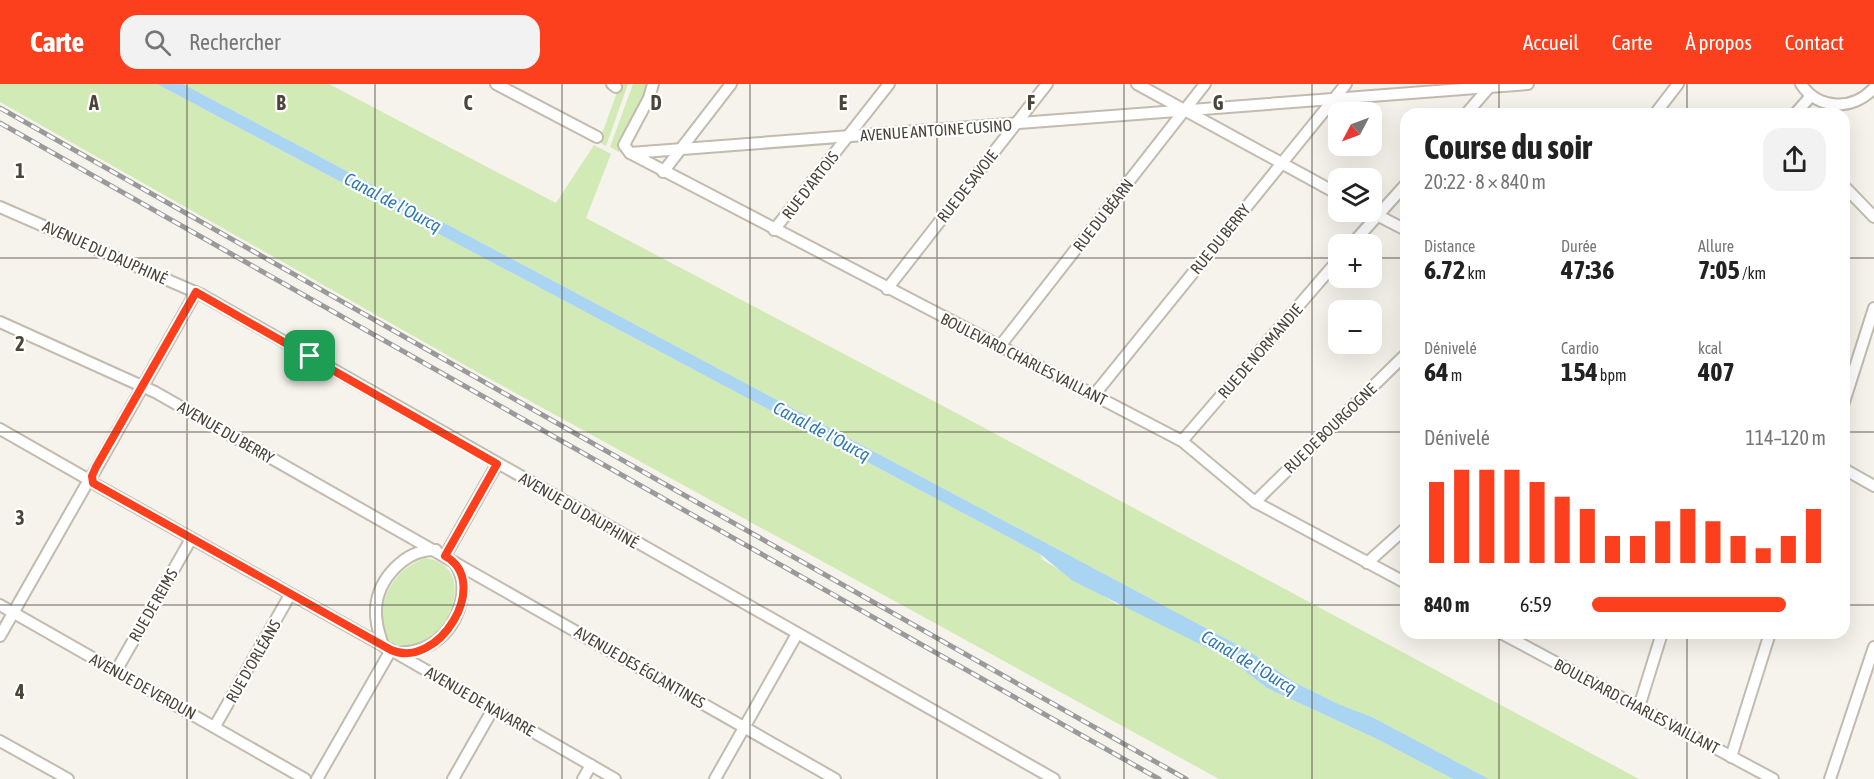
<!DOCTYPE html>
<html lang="fr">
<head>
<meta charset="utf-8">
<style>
	body { margin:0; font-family:"Asap Condensed",sans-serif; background:#f2f2f2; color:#222; height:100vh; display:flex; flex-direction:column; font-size:22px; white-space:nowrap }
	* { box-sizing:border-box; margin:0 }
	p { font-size:20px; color:#767676 }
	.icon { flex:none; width:33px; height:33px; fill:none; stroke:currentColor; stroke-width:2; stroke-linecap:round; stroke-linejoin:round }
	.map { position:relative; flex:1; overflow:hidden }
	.sheet { position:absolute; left:1400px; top:24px; width:450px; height:531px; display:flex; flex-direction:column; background:#fff; border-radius:18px; box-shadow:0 6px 24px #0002 }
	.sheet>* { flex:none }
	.needle { width:39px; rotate:229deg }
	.tools { position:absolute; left:1328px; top:18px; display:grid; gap:12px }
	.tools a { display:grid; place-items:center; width:54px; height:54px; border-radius:12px; background:#fff; box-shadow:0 6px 24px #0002; font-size:30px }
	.pin { position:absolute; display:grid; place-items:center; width:51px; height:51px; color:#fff; margin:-26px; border-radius:12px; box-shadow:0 3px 9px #0006 }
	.round { display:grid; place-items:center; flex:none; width:63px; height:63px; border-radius:18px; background:#f2f2f2 }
	.overview { display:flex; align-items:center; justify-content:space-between; height:102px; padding:0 24px }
	h1 { font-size:33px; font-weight:700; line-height:45px }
	.figures { display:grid; grid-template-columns:repeat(3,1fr); gap:9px; height:102px; padding:6px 24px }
	.figures div { display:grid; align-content:center }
	.figures b { font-size:26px; font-weight:700 }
	.figures small { font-size:16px; font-weight:400 }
	.figures p { font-size:16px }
	.chart { height:168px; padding:12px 24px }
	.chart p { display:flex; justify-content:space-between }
	.chart svg { width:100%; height:108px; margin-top:6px; stroke:#fc3f1d; stroke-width:6 }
	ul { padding:0 24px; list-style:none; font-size:20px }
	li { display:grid; grid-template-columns:96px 72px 1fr; align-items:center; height:45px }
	li i { height:15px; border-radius:8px; background:#fc3f1d }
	header { display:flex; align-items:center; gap:36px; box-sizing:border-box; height:84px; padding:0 30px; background:#fc3f1d; color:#fff }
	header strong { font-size:28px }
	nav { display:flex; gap:33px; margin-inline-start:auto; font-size:21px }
	.search { width:420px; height:54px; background:#f2f2f2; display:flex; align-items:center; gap:15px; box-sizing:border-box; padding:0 21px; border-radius:18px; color:#767676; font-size:22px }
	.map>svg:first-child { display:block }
	.green { fill:#d2eab5 }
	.water { fill:#a9d4f2 }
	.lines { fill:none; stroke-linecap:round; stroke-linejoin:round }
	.minor-casing { stroke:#c2bbae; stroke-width:14 }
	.minor { stroke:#fff; stroke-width:10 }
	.rail-casing { stroke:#9a9a9a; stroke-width:5 }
	.rail { stroke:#fff; stroke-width:3; stroke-dasharray:9; stroke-linecap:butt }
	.route-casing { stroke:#fff; stroke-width:12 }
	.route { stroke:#fc3f1d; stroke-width:8 }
	.grid { fill:none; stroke:#4b4439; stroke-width:1.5; stroke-opacity:0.55 }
	.labels { text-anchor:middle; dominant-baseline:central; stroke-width:4.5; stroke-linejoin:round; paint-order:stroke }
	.street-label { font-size:16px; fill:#4b4439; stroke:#fff }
	.water-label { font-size:18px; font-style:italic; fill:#2e7ab2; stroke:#fff }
	.grid-label { font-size:20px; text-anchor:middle; font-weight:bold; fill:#4b4439; stroke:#fff; stroke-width:4.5; stroke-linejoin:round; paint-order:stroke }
</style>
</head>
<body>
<header>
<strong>Carte</strong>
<div class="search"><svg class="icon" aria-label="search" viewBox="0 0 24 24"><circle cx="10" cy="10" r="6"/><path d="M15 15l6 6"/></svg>Rechercher</div>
<nav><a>Accueil</a><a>Carte</a><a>À propos</a><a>Contact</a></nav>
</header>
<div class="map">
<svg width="1874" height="695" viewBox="0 0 1874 695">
	<rect width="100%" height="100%" fill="#f6f3ec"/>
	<g class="green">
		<polygon points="0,0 157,0 1040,470 1043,476 1118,521 1129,523 1228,574 1267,604 1377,655 1453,695 1219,695 477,288 0,18"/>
		<polygon points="183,0 329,0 556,119 594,61 611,70 586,134 979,341 1639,695 1489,695 1372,633 1337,620 1294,598 1249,567"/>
		<polygon points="620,0 628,0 606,62 599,58"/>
		<polygon points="633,0 649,0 619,68 610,63"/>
		<path d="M 424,474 C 485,481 444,572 400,562 C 371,556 381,512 395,496 C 402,486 413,479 424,474 Z"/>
	</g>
	<polygon class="water" points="157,0 183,0 1249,567 1294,598 1338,620 1372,633 1489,695 1453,695 1377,655 1267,604 1228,574 1073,497 1040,470"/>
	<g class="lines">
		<defs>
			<g id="minor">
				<polyline points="496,0 597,53"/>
				<polyline points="612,0 616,3"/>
				<polyline points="653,0 649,14 624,61 630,69 1182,357 1255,418 1406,499"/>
				<polyline points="1137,0 1338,110"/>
				<path d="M 1801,0 C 1818,26 1853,27 1874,4"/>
				<polyline points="1466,30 1492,0"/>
				<polyline points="1655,30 1678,0"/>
				<polyline points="1795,30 1811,12"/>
				<polyline points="630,69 1528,0"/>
				<polyline points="663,88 731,0"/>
				<polyline points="1844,102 1874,133"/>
				<polyline points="0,123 202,211 1054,695"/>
				<polyline points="1371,128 1406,146"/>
				<polyline points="774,146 889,0"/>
				<polyline points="1352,160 1406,100"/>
				<polyline points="887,205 1047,0"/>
				<polyline points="0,238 155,308 835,695"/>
				<polyline points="1000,262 1205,0"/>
				<polyline points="1094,311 1346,0"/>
				<polyline points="1844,318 1874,224"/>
				<polyline points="0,345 84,393"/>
				<polyline points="1182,357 1338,176"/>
				<polyline points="1844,385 1874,402"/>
				<polyline points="92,392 196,208"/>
				<polyline points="93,399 396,569 615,695"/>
				<polyline points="1255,418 1406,270"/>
				<polyline points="445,472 497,380"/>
				<polyline points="1367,479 1406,444"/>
				<polyline points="0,521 305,695"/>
				<polyline points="1501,549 1773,695"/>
				<polyline points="0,552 86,401"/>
				<path d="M 383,562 C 379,549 375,537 376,524 C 378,495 405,465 436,466"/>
				<path d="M 397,569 C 411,568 424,566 436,557 C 459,540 472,502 454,478"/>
				<polyline points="116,587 191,455"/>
				<polyline points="1639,623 1662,549"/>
				<polyline points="215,642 290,511"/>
				<polyline points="0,657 68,695"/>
				<polyline points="1731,673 1770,549"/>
				<polyline points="317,695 391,566"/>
				<polyline points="453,695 493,625"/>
				<polyline points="583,695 591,681"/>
				<polyline points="715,695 797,550"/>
				<polyline points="1830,695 1874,563"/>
			</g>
		</defs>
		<use href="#minor" class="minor-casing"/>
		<use href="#minor" class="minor"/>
		<defs>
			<g id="rail">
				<polyline points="0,24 1186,695"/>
				<polyline points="0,39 1159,695"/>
			</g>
		</defs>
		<use href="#rail" class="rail-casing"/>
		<use href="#rail" class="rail"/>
	</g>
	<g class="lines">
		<defs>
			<path id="route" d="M 196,208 L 497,380 L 445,472 C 493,498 438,587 391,566 L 93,399 L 92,392 L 96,383 Z"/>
		</defs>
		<use href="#route" class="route-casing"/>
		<use href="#route" class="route"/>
	</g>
	<path class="grid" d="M 187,0 L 187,695M 375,0 L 375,695M 562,0 L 562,695M 750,0 L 750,695M 937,0 L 937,695M 1124,0 L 1124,695M 1312,0 L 1312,695M 1499,0 L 1499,30M 1687,0 L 1687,30M 0,174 L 1338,174M 1371,174 L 1406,174M 1844,174 L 1874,174M 0,348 L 1406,348M 1844,348 L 1874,348M 0,521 L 1406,521M 1844,521 L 1874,521M 1499,549 L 1499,695M 1687,549 L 1687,695"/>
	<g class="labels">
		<g class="street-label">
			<text transform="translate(936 46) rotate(-4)">AVENUE ANTOINE CUSINO</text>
			<text transform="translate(810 101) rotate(-52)">RUE D'ARTOIS</text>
			<text transform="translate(967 102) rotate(-52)">RUE DE SAVOIE</text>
			<text transform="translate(1103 131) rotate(-52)">RUE DU BÉARN</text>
			<text transform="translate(1220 155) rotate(-51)">RUE DU BERRY</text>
			<text transform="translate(105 168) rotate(24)">AVENUE DU DAUPHINÉ</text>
			<text transform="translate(1260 267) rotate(-49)">RUE DE NORMANDIE</text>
			<text transform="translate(1024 275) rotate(27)">BOULEVARD CHARLES VAILLANT</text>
			<text transform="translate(1330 344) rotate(-44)">RUE DE BOURGOGNE</text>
			<text transform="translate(226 348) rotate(30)">AVENUE DU BERRY</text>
			<text transform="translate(579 426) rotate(30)">AVENUE DU DAUPHINÉ</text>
			<text transform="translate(153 521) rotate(-60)">RUE DE REIMS</text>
			<text transform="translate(253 577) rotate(-60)">RUE D'ORLÉANS</text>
			<text transform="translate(640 583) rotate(30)">AVENUE DES ÉGLANTINES</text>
			<text transform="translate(143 602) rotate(29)">AVENUE DE VERDUN</text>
			<text transform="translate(480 617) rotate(30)">AVENUE DE NAVARRE</text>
			<text transform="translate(1637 622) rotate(28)">BOULEVARD CHARLES VAILLANT</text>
		</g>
		<g class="water-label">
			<text transform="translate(393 118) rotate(28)">Canal de l'Ourcq</text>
			<text transform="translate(822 347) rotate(28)">Canal de l'Ourcq</text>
			<text transform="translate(1249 578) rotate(31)">Canal de l'Ourcq</text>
		</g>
	</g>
	<g class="grid-label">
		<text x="94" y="26">A</text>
		<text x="281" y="26">B</text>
		<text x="468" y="26">C</text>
		<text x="656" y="26">D</text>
		<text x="843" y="26">E</text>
		<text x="1031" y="26">F</text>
		<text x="1218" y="26">G</text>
		<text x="20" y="94">1</text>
		<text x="20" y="267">2</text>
		<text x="20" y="441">3</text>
		<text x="20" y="615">4</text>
	</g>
</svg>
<div class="tools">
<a><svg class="needle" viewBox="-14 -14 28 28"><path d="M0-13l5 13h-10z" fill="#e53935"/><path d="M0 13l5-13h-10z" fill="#767676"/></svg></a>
<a><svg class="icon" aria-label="layers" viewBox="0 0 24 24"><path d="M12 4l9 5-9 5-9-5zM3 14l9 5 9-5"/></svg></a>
<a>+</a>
<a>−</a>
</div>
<div class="pin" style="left:310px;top:272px;background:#1e9e55"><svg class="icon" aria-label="arrive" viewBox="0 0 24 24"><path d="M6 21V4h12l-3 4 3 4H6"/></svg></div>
<section class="sheet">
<div class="overview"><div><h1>Course du soir</h1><p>20:22 · 8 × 840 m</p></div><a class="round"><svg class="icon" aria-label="share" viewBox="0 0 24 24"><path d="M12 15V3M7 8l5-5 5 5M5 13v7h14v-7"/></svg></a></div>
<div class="figures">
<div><p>Distance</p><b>6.72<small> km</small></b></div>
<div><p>Durée</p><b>47:36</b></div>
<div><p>Allure</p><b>7:05<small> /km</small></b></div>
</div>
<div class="figures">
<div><p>Dénivelé</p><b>64<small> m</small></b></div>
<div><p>Cardio</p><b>154<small> bpm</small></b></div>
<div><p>kcal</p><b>407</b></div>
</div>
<div class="chart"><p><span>Dénivelé</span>114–120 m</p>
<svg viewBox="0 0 160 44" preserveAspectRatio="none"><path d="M5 44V11M15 44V6M25 44V6M35 44V6M45 44V11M55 44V17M65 44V22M75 44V33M85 44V33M95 44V27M105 44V22M115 44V27M125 44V33M135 44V38M145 44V33M155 44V22"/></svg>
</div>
<ul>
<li><b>840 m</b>6:59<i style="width:83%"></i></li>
</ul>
</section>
</div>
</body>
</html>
